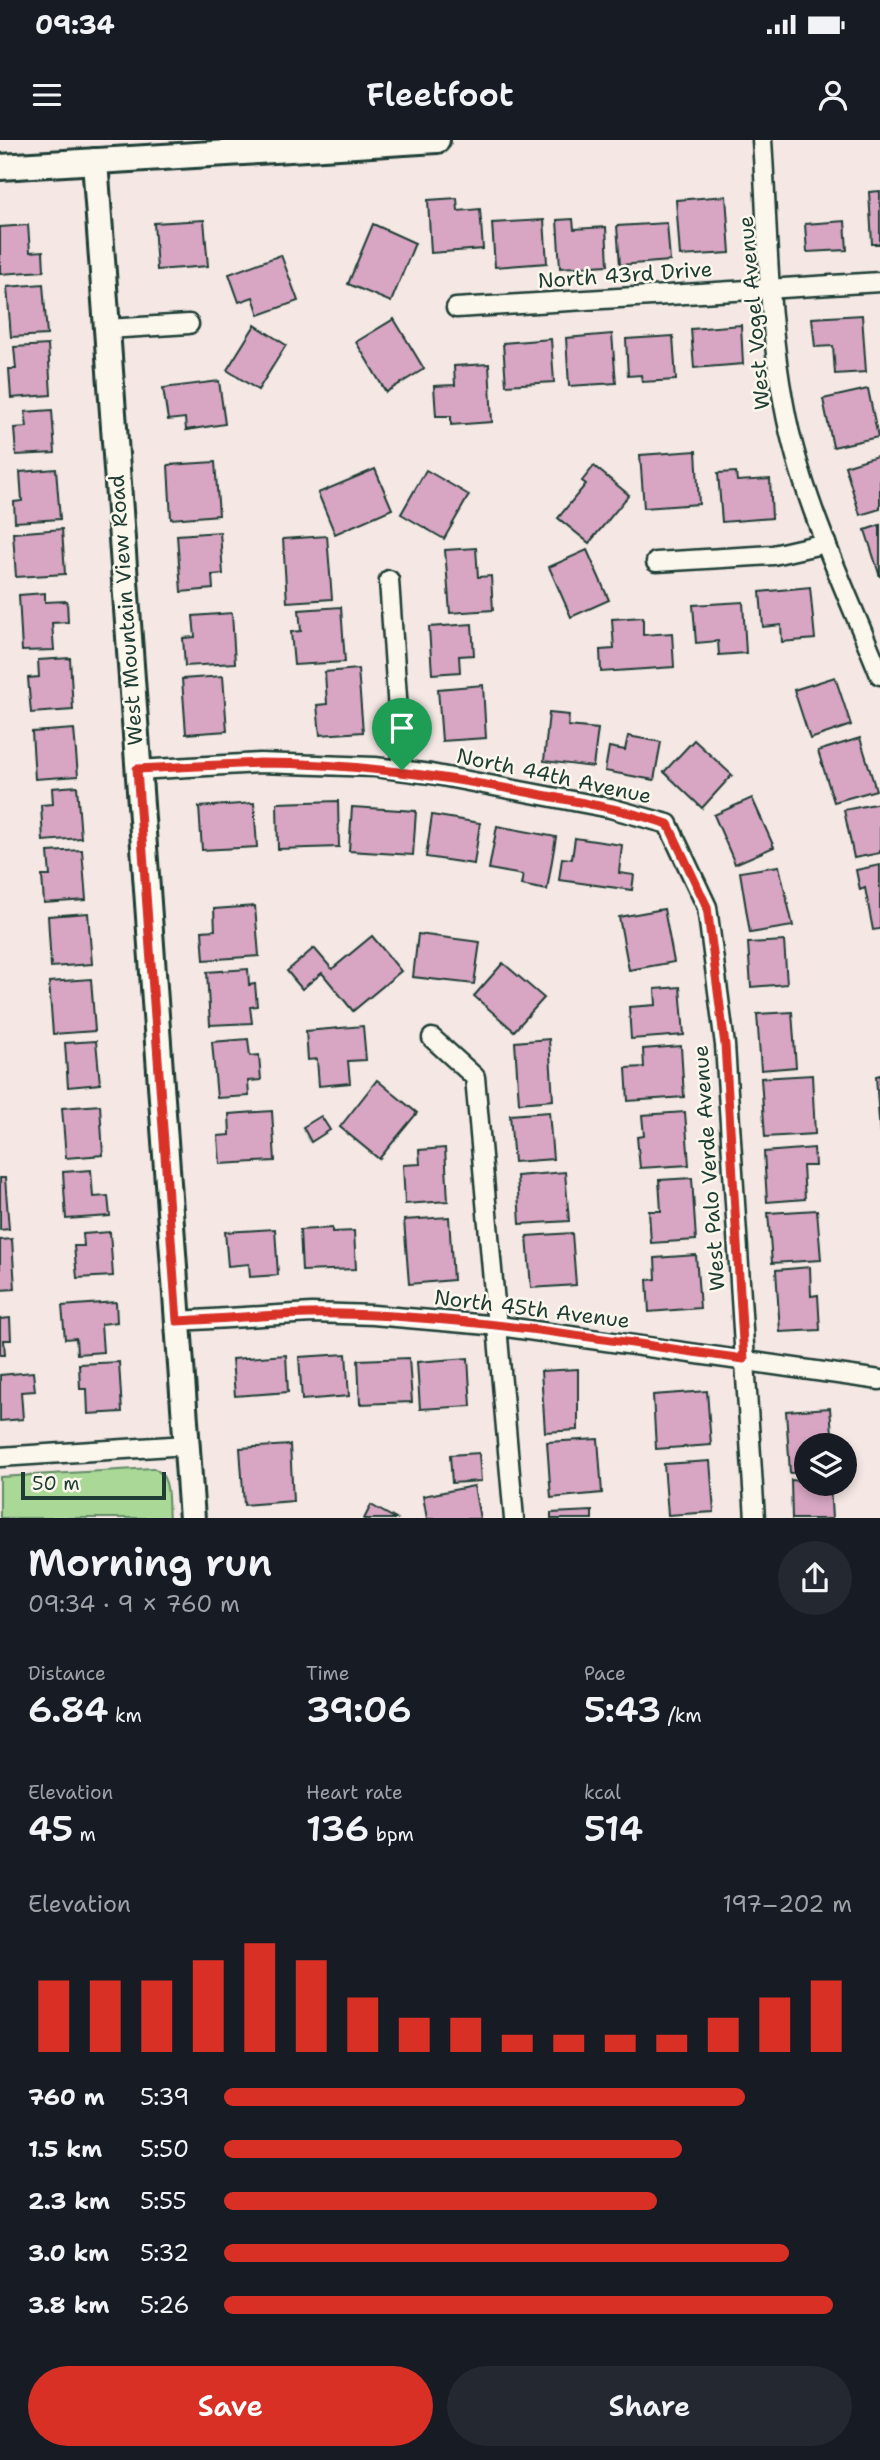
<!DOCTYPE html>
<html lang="en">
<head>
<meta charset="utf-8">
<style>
	body { margin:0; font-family:"Shantell Sans",sans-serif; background:#242831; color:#f1f3f6; height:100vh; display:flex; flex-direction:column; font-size:26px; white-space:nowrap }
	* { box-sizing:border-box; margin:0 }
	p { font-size:23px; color:#9ea1a6 }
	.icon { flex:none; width:38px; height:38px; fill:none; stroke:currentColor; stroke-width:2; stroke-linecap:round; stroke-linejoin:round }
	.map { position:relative; height:1378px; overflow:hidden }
	.details { display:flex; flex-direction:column; background:#171b24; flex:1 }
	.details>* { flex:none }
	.buttons { position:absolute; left:794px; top:1293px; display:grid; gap:14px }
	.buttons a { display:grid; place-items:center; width:63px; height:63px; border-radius:50%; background:#171b24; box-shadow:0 4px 10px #0003; font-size:35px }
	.scale { position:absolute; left:21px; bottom:18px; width:145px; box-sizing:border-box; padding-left:7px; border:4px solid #1f3d34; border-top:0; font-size:19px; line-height:24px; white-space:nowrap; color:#1f3d34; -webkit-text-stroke:5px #fbf7ec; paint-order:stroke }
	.pin { position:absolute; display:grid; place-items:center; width:60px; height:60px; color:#fff; margin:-72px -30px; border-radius:50% 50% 50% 0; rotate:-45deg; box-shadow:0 0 7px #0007 }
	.pin .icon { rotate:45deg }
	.round { display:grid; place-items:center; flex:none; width:74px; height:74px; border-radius:37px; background:#242831 }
	.summary { display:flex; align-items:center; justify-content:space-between; height:119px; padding:0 28px }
	h1 { font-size:38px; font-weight:600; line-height:52px }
	.figures { display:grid; grid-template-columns:repeat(3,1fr); gap:10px; height:119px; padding:7px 28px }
	.figures div { display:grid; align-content:center }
	.figures b { font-size:35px; font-weight:600 }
	.figures small { font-size:19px; font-weight:400 }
	.figures p { font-size:19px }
	.chart { height:196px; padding:14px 28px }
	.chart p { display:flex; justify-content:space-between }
	.chart svg { width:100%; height:126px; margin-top:7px; stroke:#d93025; stroke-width:6 }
	.action { display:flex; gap:14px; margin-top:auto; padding:14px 28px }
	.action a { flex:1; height:80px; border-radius:42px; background:#d93025; color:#fff; font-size:28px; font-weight:600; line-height:80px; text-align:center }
	.action a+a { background:#242831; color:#f1f3f6 }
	ul { padding:0 28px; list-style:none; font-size:23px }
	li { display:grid; grid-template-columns:112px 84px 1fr; align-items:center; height:52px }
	li i { height:18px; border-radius:9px; background:#d93025 }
	.status { display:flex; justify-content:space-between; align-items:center; height:49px; padding:0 35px; background:#171b24; direction:ltr }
	.status svg { height:19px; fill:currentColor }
	header { display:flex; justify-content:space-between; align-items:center; height:91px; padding:0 28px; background:#171b24; font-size:32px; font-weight:600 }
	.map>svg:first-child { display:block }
	.green { fill:#aad897; stroke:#648a66; stroke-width:2 }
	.building { fill:#d8a6c3; stroke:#1f3d34; stroke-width:2 }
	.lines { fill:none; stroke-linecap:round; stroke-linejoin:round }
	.street-casing { stroke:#1f3d34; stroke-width:23 }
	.secondary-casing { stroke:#1f3d34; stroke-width:30 }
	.street { stroke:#fbf7ec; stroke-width:18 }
	.secondary { stroke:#fbf7ec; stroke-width:24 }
	.route-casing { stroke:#fff; stroke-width:14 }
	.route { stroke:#d93025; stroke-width:9 }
	.labels { text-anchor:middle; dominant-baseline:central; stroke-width:5; stroke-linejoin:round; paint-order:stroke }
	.street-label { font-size:21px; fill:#1f3d34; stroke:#fbf7ec }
</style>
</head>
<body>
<div class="status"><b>09:34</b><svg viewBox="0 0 49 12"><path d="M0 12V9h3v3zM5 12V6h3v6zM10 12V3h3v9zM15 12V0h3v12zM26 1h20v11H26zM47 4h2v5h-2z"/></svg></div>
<header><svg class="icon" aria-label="menu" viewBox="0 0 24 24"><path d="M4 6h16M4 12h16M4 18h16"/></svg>Fleetfoot<svg class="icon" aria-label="person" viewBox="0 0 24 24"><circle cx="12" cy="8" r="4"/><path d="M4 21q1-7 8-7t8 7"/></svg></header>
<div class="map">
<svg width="880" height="1379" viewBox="0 0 880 1379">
	<rect width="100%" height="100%" fill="#f4e7e4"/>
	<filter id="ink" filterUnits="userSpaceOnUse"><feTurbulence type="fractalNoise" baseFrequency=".0143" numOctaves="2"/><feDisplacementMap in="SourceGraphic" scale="14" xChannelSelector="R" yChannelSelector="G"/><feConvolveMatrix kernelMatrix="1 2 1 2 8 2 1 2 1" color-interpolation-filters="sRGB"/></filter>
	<g filter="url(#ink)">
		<path class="green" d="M 153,1328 C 172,1335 167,1361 169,1378 L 0,1378 L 0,1337 Z"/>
		<g class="building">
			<polygon points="880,51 880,104 872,104 869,52"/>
			<polygon points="726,56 730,113 680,116 676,60"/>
			<polygon points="457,58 458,71 480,69 483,109 431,113 428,60"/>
			<polygon points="573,79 574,89 606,87 608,125 560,128 557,80"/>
			<polygon points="204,80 208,126 157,130 154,83"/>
			<polygon points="544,80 547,123 495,127 492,83"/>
			<polygon points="845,81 847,110 807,112 805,84"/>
			<polygon points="667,83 670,121 620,125 617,86"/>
			<polygon points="373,84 415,103 391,162 348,144"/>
			<polygon points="28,85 30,112 43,111 44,131 0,134 0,87"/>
			<polygon points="281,115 298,161 259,175 253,157 239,162 229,134"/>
			<polygon points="43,144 47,195 11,197 7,147"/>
			<polygon points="862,175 866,232 835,234 833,206 815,207 812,178"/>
			<polygon points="394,179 424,229 386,252 356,202"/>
			<polygon points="255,185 286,205 258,250 227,230"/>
			<polygon points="741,185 743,224 694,228 691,189"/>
			<polygon points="612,194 616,243 569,246 566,198"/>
			<polygon points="673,196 676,240 642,242 641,235 628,236 626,199"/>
			<polygon points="551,199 554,242 506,245 503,203"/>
			<polygon points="48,205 51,255 11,258 9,229 16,229 14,207"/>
			<polygon points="489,224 492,282 451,285 451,276 436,276 434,246 455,245 454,226"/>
			<polygon points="219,241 225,284 186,290 185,278 168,280 163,248"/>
			<polygon points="868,249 878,297 833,307 823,259"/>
			<polygon points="52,270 55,313 16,315 14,288 27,287 25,272"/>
			<polygon points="696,311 699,364 644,368 640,315"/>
			<polygon points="880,315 880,369 860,375 845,326"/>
			<polygon points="215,322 219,375 171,379 168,325"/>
			<polygon points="594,326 629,355 589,403 558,378 586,344 582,341"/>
			<polygon points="56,329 60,379 15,382 14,362 22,361 20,332"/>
			<polygon points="375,329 392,369 335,394 318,353"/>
			<polygon points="426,330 469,355 444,399 401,374"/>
			<polygon points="736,332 737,341 770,339 772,378 722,382 718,333"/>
			<polygon points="880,385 880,437 865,390"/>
			<polygon points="62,389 65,434 16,437 13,393"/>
			<polygon points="220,392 223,434 212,435 213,449 181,452 177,395"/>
			<polygon points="327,396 332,459 287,462 283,399"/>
			<polygon points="476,408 478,437 491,436 493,470 450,473 445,410"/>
			<polygon points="587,410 609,460 571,477 549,427"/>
			<polygon points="810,447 815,499 782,502 781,485 763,487 760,452"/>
			<polygon points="45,453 45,462 67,461 68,482 52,483 54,510 22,511 19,455"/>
			<polygon points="743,462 746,513 719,515 718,501 696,503 693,465"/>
			<polygon points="341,467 345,522 294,525 291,492 301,491 299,470"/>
			<polygon points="232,473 235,523 185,526 183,498 195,497 193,476"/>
			<polygon points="643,477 643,495 672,493 674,527 601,532 600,510 614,509 612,479"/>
			<polygon points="472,484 474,515 459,516 460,532 432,534 429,487"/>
			<polygon points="70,518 73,570 31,573 28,538 39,537 38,520"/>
			<polygon points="358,529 363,592 320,595 317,565 327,564 325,532"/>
			<polygon points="223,536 227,591 186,594 182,539"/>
			<polygon points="835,537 851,585 810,599 794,550"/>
			<polygon points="483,545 486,598 442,601 438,549"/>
			<polygon points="549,573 569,575 568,586 598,589 593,627 544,621"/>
			<polygon points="74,589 78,636 35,639 32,592"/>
			<polygon points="628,596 661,602 654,640 605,631 609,607 625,610"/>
			<polygon points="860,598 876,650 834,662 818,611"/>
			<polygon points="694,600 732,635 702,668 664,632"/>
			<polygon points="77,646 81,698 43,701 41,665 53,664 52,648"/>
			<polygon points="752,658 774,707 735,724 714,675"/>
			<polygon points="338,661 339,707 278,709 277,663"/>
			<polygon points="254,663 257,707 202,710 199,667"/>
			<polygon points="880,663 880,713 854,718 844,670"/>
			<polygon points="352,667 416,671 413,715 349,711"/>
			<polygon points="432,675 480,683 474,724 426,717"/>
			<polygon points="497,686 556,697 547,750 521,745 523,735 489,729"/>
			<polygon points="575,698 622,705 619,733 634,735 632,750 559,740 562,718 572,719"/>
			<polygon points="82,710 86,760 44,763 42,736 50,736 48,712"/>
			<polygon points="880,725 880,789 873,790 865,748 860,750 856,730"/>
			<polygon points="779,726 793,786 750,793 740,732"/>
			<polygon points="255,766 259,816 204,820 202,791 215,790 214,769"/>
			<polygon points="664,769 674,822 629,830 619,777"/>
			<polygon points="88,773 92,824 51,827 48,776"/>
			<polygon points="418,794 480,802 474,844 413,837"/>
			<polygon points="372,796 401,831 353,871 322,833 302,849 287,831 314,808 332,829"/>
			<polygon points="784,801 787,844 751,847 748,803"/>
			<polygon points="503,823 544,858 514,891 474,856"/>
			<polygon points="248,829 249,845 255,844 257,866 250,867 252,883 210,885 207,832"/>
			<polygon points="91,839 95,891 53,894 49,842"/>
			<polygon points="680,847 684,895 631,899 629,867 656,865 655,849"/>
			<polygon points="792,872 796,927 761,930 757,874"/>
			<polygon points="363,886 366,920 348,921 350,943 319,946 317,919 308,920 306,891"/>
			<polygon points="248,899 250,916 259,915 261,940 248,941 249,956 217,958 212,902"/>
			<polygon points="549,899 553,960 519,963 515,902"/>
			<polygon points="96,901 100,944 68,947 65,903"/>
			<polygon points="681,906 684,957 628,961 626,928 644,927 643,909"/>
			<polygon points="812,935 815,994 765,997 761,938"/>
			<polygon points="880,935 880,995 876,936"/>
			<polygon points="377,940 417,973 379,1019 340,987"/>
			<polygon points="100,965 103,1015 66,1018 62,968"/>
			<polygon points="272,971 275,1021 220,1024 218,996 230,995 229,974"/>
			<polygon points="549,972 553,1019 514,1022 510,975"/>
			<polygon points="685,972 689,1025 640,1028 637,997 644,996 642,975"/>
			<polygon points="321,976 330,990 311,1002 303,987"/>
			<polygon points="445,1008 448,1061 405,1064 403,1025 420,1024 419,1010"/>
			<polygon points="814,1008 815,1026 803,1026 805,1059 767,1062 764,1012"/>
			<polygon points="91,1030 93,1057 108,1056 110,1076 66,1079 63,1032"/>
			<polygon points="565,1032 569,1081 520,1084 517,1036"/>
			<polygon points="0,1038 5,1038 9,1089 0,1090"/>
			<polygon points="692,1038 696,1100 651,1103 649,1071 661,1071 659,1040"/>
			<polygon points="817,1070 821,1120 772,1123 768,1073"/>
			<polygon points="449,1077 453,1140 409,1144 404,1080"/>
			<polygon points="332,1088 332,1092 354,1091 356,1129 302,1131 300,1090"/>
			<polygon points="275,1089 278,1135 250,1137 249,1124 228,1126 225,1092"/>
			<polygon points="110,1092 113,1136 77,1138 74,1106 84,1106 83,1094"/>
			<polygon points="572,1093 576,1145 531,1148 527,1096"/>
			<polygon points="12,1099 15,1149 0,1150 0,1100"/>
			<polygon points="696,1115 700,1168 649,1172 647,1140 656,1139 655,1118"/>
			<polygon points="810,1127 811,1156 818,1155 820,1190 780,1192 776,1130"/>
			<polygon points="116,1162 117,1182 101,1184 103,1212 77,1214 76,1198 65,1199 62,1166"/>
			<polygon points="10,1178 11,1200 4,1200 5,1215 0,1215 0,1179"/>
			<polygon points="346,1214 349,1256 302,1260 299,1217"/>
			<polygon points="286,1215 288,1252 235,1256 232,1219"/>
			<polygon points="409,1218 412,1262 360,1264 358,1220"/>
			<polygon points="468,1218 471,1266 420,1269 417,1222"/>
			<polygon points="119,1222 122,1272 88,1274 87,1249 80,1249 79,1224"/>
			<polygon points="578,1229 578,1290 545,1292 541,1231"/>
			<polygon points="33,1232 35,1251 21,1252 23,1279 0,1281 0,1235"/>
			<polygon points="707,1251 711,1305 656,1309 653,1255"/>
			<polygon points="830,1268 833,1306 807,1306 807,1332 790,1333 786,1271"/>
			<polygon points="598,1299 602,1353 551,1358 547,1302"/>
			<polygon points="290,1305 293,1361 244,1365 240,1308"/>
			<polygon points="479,1313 481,1341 452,1343 450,1315"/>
			<polygon points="710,1321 714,1372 668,1375 664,1324"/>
			<polygon points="791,1340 830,1344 832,1379 792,1379"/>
			<polygon points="474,1346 480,1379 427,1379 423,1356"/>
			<polygon points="371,1365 396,1379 364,1379"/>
			<polygon points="592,1371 592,1379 551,1379 551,1373"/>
		</g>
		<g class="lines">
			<defs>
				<g id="street">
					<path d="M 762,0 C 768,88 767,178 784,265 C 801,359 845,447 880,535"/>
					<polyline points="456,168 880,142"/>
					<polyline points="107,189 189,184"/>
					<polyline points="656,422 773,415 826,403"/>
					<polyline points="389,440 402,630"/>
					<polyline points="137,630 260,623 375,627 431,634 610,668 668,684 707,767 725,905 755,1379"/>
					<polyline points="432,898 475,937 514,1379"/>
					<polyline points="178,1181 312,1173 373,1175 499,1186 880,1240"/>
					<polyline points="0,1317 187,1305"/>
				</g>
				<g id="secondary">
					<polyline points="95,21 192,1379"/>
					<polyline points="0,27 437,0"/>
				</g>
			</defs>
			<use href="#street" class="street-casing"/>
			<use href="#secondary" class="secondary-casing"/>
			<use href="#street" class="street"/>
			<use href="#secondary" class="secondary"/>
		</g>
	</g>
	<g class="lines" filter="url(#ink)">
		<defs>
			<path id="route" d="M 260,623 C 353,623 441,636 532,653 C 578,662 624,669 668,684 L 707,767 L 725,905 L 744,1219 C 611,1201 477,1177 342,1174 C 287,1172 232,1179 177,1181 L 137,629 Z"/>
		</defs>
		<use href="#route" class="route-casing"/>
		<use href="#route" class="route"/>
	</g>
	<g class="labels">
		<g class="street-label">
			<text transform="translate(625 135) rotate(-4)">North 43rd Drive</text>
			<text transform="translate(754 173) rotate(-95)">West Vogel Avenue</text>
			<text transform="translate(126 470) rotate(-94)">West Mountain View Road</text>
			<text transform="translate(554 636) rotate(12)">North 44th Avenue</text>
			<text transform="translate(709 1028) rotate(-94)">West Palo Verde Avenue</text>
			<text transform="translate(532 1169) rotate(7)">North 45th Avenue</text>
		</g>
	</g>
</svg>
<div class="buttons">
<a><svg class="icon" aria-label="layers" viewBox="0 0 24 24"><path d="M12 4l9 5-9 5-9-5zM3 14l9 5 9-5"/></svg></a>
</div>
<div class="scale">50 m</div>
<div class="pin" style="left:402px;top:630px;background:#1e9e55"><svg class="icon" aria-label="arrive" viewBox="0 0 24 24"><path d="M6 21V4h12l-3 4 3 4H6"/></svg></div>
</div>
<section class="details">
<div class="summary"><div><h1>Morning run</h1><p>09:34 · 9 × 760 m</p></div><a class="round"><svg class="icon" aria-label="share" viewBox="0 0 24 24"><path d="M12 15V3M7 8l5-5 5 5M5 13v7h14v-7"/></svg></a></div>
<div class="figures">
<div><p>Distance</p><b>6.84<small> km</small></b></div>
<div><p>Time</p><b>39:06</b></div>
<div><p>Pace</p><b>5:43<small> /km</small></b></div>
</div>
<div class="figures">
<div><p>Elevation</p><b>45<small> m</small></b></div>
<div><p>Heart rate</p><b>136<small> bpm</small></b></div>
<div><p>kcal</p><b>514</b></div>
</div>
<div class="chart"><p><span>Elevation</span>197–202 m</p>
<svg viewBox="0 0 160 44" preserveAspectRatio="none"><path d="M5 44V19M15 44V19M25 44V19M35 44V12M45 44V6M55 44V12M65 44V25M75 44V32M85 44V32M95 44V38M105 44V38M115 44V38M125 44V38M135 44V32M145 44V25M155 44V19"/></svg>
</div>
<ul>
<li><b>760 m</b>5:39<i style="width:83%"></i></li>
<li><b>1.5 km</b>5:50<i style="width:73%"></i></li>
<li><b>2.3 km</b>5:55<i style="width:69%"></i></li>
<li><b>3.0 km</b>5:32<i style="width:90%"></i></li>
<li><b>3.8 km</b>5:26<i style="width:97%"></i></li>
</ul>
<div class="action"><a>Save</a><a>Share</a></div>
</section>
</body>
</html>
